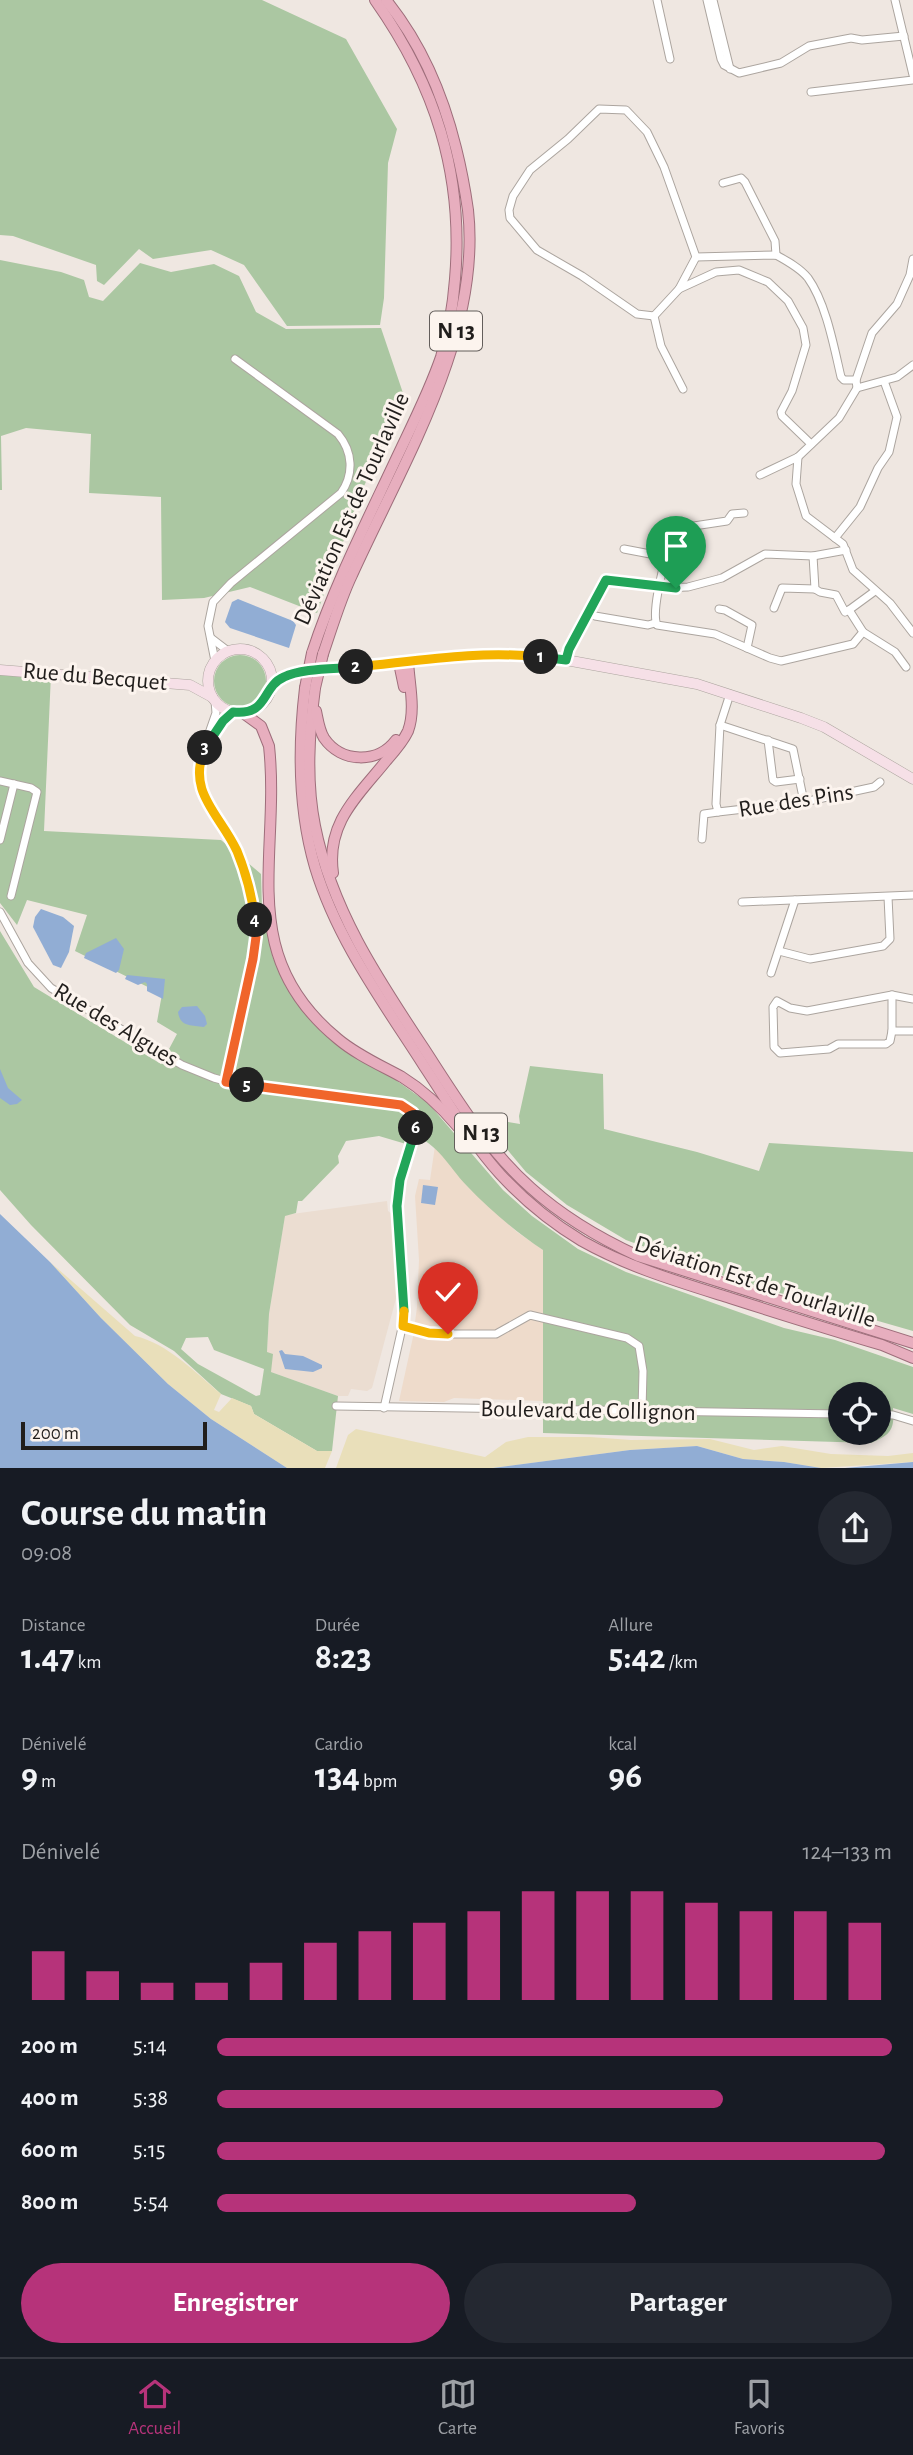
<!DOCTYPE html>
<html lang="fr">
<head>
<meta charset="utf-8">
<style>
	body { margin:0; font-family:"Alegreya Sans",sans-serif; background:#242831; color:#f1f3f6; height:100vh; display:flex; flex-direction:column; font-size:26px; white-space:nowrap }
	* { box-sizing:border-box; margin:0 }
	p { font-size:23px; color:#9ea1a6 }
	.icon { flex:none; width:38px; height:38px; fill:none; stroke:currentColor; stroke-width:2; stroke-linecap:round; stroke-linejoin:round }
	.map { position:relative; height:1468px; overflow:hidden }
	.panel { display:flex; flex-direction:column; background:#171b24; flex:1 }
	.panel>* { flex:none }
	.fabs { position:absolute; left:828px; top:1382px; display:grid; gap:14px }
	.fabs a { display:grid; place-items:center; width:63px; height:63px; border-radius:50%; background:#171b24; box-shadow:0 4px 10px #0003; font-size:35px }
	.scale { position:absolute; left:21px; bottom:18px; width:186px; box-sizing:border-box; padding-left:7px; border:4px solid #211e1c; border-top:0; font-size:19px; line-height:24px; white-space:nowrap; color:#211e1c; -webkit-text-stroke:5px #fcf4ee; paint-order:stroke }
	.pin { position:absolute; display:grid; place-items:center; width:60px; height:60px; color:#fff; margin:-72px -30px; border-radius:50% 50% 50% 0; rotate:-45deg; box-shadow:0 0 7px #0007 }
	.pin .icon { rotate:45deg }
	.km { position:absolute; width:35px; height:35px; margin:-18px; border-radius:50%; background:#222; color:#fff; font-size:19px; line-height:35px; text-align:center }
	.round { display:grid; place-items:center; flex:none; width:74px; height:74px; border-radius:37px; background:#242831 }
	.summary { display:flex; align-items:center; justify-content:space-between; height:119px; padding:0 21px }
	h1 { font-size:38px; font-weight:600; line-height:52px }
	.figures { display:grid; grid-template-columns:repeat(3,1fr); gap:10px; height:119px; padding:7px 21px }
	.figures div { display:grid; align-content:center }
	.figures b { font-size:35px; font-weight:600 }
	.figures small { font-size:19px; font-weight:400 }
	.figures p { font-size:19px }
	.chart { height:196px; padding:14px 21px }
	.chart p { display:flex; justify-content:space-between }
	.chart svg { width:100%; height:126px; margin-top:7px; stroke:#b6337a; stroke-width:6 }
	.cta { display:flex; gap:14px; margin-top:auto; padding:14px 21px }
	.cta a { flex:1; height:80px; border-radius:42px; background:#b6337a; color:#fff; font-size:28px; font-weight:600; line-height:80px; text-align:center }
	.cta a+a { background:#242831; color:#f1f3f6 }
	ul { padding:0 21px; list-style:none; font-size:23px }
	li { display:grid; grid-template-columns:112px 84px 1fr; align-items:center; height:52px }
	li i { height:18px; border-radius:9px; background:#b6337a }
	.tabs { display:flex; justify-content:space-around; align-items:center; height:98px; border-top:2px solid #363941; background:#171b24; font-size:19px; color:#9ea1a6 }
	.tabs a { display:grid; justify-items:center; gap:4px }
	.tabs .selected { color:#b6337a }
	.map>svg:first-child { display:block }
	.industrial { fill:#eedbcb }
	.built { fill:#ebddd1 }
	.green { fill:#abc7a2; fill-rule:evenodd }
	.sand { fill:#e9dfba }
	.water { fill:#91add4 }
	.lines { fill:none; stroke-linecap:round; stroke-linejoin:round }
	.minor-casing { stroke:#aca59f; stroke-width:9 }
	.secondary-casing { stroke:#aca59f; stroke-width:11 }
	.trunk-casing { stroke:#9e6e7b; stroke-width:12 }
	.minor { stroke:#fff; stroke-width:7 }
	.secondary { stroke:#f6e0e7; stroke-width:10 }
	.trunk { stroke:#e7aebe; stroke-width:10 }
	.trunk-bridge-casing { stroke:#9e6e7b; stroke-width:12; stroke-linecap:butt }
	.trunk-bridge { stroke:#e7aebe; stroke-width:10 }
	.split-1-casing { stroke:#fff; stroke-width:14 }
	.split-2-casing { stroke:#fff; stroke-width:14 }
	.split-3-casing { stroke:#fff; stroke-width:14 }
	.split-4-casing { stroke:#fff; stroke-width:14 }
	.split-5-casing { stroke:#fff; stroke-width:14 }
	.split-6-casing { stroke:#fff; stroke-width:14 }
	.split-7-casing { stroke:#fff; stroke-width:14 }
	.split-8-casing { stroke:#fff; stroke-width:14 }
	.split-1 { stroke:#22a559; stroke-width:9 }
	.split-2 { stroke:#f5b400; stroke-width:9 }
	.split-3 { stroke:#22a559; stroke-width:9 }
	.split-4 { stroke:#f5b400; stroke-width:9 }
	.split-5 { stroke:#f0652b; stroke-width:9 }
	.split-6 { stroke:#f0652b; stroke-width:9 }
	.split-7 { stroke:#22a559; stroke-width:9 }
	.split-8 { stroke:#f5b400; stroke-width:9 }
	.labels { text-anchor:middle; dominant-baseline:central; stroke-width:6; stroke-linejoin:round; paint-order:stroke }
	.shield { fill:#fcf4ee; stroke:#635e5b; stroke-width:2 }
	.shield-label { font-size:23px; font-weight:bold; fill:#211e1c }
	.street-label { font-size:24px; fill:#211e1c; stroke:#fcf4ee }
</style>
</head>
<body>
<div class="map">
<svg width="913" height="1468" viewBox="0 0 913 1468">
	<rect width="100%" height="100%" fill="#efe7e1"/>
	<polygon class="industrial" points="435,1146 467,1186 517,1232 543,1250 543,1401 454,1398 444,1402 399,1401 413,1337 417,1307 419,1260 415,1196 419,1179 430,1180"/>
	<polygon class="built" points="387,1201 388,1211 393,1215 398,1291 372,1388 367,1391 351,1389 348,1396 338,1396 271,1372 267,1352 269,1314 285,1215"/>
	<g class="green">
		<polygon points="0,0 262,0 346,39 397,129 388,163 384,298 380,325 287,326 244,265 211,250 153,259 139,249 104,285 97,281 96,265 13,236 0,235"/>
		<polygon points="0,260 61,272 84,280 89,297 103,301 140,263 171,272 214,264 239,276 256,312 286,329 381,328 404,396 361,493 317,613 250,587 204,598 162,600 161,497 89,493 91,434 26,428 1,436 2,490 0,490"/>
		<circle cx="240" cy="681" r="26"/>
		<path d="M 0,670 L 51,674 L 44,831 L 221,840 L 261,874 L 262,908 L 273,958 L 294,998 L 313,1023 L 354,1057 L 386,1073 L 428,1103 L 503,1190 L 532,1216 L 578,1249 L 626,1272 L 784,1328 L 835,1340 L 913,1367 L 913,1414 L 893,1408 C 895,1430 890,1435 871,1443 L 543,1433 L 543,1250 C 516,1232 490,1210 467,1186 C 447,1165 440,1145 411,1134 L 406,1144 L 379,1136 L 346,1141 L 338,1156 L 339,1163 L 302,1201 L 298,1201 L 296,1213 L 285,1216 L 269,1314 L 267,1352 L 273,1354 L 271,1372 L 338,1396 L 332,1451 L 317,1451 L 254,1414 L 251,1406 L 221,1394 L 174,1351 L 130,1325 L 31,1225 L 0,1190 L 0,931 L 34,987 L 161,1064 L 177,1034 L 157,1022 L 162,994 L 75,951 L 87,915 L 27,900 L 17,925 L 0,903 ZM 208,1337 L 214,1350 L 264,1369 L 260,1395 L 256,1396 L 198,1364 L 181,1349 L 186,1338 ZM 840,1395 L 878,1395 L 878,1433 L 840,1433 Z"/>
		<polygon points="530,1066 603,1074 604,1129 697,1152 759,1171 769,1143 913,1152 913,1331 735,1280 626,1240 567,1205 526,1172 480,1117 520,1124 519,1116"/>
	</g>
	<g class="sand">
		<path d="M 50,1262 L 135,1336 C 167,1343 196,1373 221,1394 L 214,1410 L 219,1412 L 232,1398 L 251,1406 L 254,1414 L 317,1451 L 332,1451 L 325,1468 L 287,1468 L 211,1419 L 168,1384 L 101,1318 Z"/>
		<polygon points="356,1429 485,1457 506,1442 528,1437 590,1437 631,1440 710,1439 754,1450 782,1446 831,1454 888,1456 913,1453 913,1462 821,1468 784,1462 743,1459 697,1446 630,1450 492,1468 336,1468 348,1435"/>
	</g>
	<g class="water">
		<polygon points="238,599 293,621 296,625 289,648 230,628 225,622 232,602"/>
		<polygon points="41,909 63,917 74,926 69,952 61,968 53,965 33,927 35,917"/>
		<polygon points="116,938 124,949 119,970 116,973 84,958 86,953"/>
		<polygon points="127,975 165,979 163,999 147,991 147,984 145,982 138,985 125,979"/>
		<path d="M 197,1006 L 205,1016 L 207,1024 L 204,1027 C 191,1025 180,1027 178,1012 L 182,1007 Z"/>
		<polygon points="0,1069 8,1088 22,1100 17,1104 10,1105 0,1098"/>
		<polygon points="423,1185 438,1187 435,1205 421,1203"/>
		<polygon points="0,1214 50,1262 101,1318 168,1384 211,1419 287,1468 0,1468"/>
		<polygon points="282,1350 285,1354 303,1356 322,1365 322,1368 313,1372 285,1369 279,1351"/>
		<polygon points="697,1446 743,1459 784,1462 821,1468 493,1468 630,1450"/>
		<polygon points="913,1462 913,1468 845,1468"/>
	</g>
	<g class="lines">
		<defs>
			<g id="minor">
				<polyline points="657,0 670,59"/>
				<polyline points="707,0 721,59 724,65 739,73 781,63 809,46 851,38 862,40 904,36"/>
				<polyline points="713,0 730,69"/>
				<polyline points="895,0 913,75"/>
				<polyline points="811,92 913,80"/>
				<polyline points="723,183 741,178 745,182 775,241 776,255"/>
				<polyline points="679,289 696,257"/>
				<polyline points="654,316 661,346 683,389"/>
				<polyline points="856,380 872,333 897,304 910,275 913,259"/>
				<path d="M 811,444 L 782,416 L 781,412 L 792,391 L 806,345 L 803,328 L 788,301 L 768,282 L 739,270 L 716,272 L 679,289 L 654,316 L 637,314 L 582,276 L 537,250 L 510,218 L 509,210 L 513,196 L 530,170 L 568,139 L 599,109 L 626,110 L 647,132 L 664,167 L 696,257 L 776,255 C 787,261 800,268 808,278 C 826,303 834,347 841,377 L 844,380 L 856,380 L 857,388"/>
				<polyline points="798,457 796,484 806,516 843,544 853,570 890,603 913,633"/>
				<polyline points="760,475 798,457 839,418 857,388 897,377 913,365"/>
				<path d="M 744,513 L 732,514 L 727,521 L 674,529 L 672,531 C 668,550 650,610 657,625 L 715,634 L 770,658 L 781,661 L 853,644 L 863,632 L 849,610 L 845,612 L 836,595 L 820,592 L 815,589 L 813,556"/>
				<polyline points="835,538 860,507 878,468 889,452 897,417 884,381"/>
				<polyline points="624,549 666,557"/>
				<polyline points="774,608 782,588 815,589"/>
				<polyline points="719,609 725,610 752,625 747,648"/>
				<polyline points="849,610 875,591"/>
				<polyline points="595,616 648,625 655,623"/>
				<polyline points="863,632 895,652 906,667"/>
				<polyline points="211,638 228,651"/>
				<polyline points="566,660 569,649 606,580 660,588 688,587 722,578 765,554 813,556 846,550"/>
				<path d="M 215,661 L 208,626 L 213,602 L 231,583 L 341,493 C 354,474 353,452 338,434 L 235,359"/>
				<polyline points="730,694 720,725 716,804 718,812 804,802 874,787 880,782"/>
				<polyline points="215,701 216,713 200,759 200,788 235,848 245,874 252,900 256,937 226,1082"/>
				<polyline points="720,725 793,749 804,802"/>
				<polyline points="211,737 223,721 233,712"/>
				<polyline points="768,740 773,780 776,782 800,779"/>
				<polyline points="0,781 31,788 37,792 11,896"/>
				<polyline points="702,839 704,814 718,812"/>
				<polyline points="0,840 14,784"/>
				<polyline points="742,902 913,895"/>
				<polyline points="0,912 28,963 51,988 182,1065 214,1078 236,1084 401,1105 413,1113 416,1129 400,1180 397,1206 404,1319 384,1408"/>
				<polyline points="779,951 810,959 883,946 890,939 888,897"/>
				<polyline points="771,973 795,900"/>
				<polyline points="892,995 892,1031"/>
				<polyline points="913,999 892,995 807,1011 790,1008 777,1001 773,1007 774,1047 780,1053 829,1049 838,1044 886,1044 890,1041 892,1031 913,1031"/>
				<polyline points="403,1326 439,1334 496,1334 530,1315 627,1338 639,1346 643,1371 642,1411"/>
				<polyline points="336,1406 840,1414"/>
				<polyline points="878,1414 893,1415 913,1421"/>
			</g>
			<g id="secondary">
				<circle cx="240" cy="681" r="32"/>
				<polyline points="0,670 190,685 212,697"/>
				<polyline points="271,685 291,674 469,655 516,654 566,660 697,684 801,718 824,727 913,779"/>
			</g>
			<g id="trunk">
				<path d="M 312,653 C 334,586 366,523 396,459 C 412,425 429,392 441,357 C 449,331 453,305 455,279 C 464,174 435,85 375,0"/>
				<path d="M 323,654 C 332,628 340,600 352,575 C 402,464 482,336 468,210 C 465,189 461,168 456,148 C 443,95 420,42 386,0"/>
				<polyline points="399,663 404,687"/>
				<path d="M 305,688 C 298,747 298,809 315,867 C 337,940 383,1002 424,1066 C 448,1102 471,1142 500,1174 C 524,1200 552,1223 582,1241 C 628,1267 679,1282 730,1298 C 780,1314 831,1330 882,1345 L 913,1358"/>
				<path d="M 315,688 C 309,734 306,781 315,826 C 332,912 380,982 427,1053 C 458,1101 488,1150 531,1188 C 563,1217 599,1238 638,1256 L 913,1343"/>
				<path d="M 316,711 C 318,720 319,730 324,738 C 341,763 378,764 396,740"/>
				<path d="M 243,713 L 261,726 L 269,746 C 281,857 234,954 338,1039 C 357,1055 380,1065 402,1077 C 423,1090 442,1108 458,1127"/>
				<path d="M 333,873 C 326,823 357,797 386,761 C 394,752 403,742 408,731 C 416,710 409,683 408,661"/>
			</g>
		</defs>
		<use href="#minor" class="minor-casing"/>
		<use href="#secondary" class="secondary-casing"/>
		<use href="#trunk" class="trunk-casing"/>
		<use href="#minor" class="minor"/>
		<use href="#secondary" class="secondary"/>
		<use href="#trunk" class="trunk"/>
		<defs>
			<g id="trunk-bridge">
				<polyline points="305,688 312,653"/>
				<polyline points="315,688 323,654"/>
			</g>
		</defs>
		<use href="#trunk-bridge" class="trunk-bridge-casing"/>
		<use href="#trunk-bridge" class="trunk-bridge"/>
	</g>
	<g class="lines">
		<defs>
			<polyline id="split-1" points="541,657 566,660 569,649 606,580 676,588"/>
			<path id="split-2" d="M 356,667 C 417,661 479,650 541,657"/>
			<path id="split-3" d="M 205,748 L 223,721 L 233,712 C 269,716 261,687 284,677 C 301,668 335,669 356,667"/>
			<path id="split-4" d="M 205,748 C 186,792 220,814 237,851 C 246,873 252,896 255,920"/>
			<polyline id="split-5" points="247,1085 226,1082 253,959 256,937 255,920"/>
			<polyline id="split-6" points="247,1085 401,1105 413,1113 416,1128"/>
			<polyline id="split-7" points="404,1311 397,1206 400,1180 416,1128"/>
			<polyline id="split-8" points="404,1311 403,1326 429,1333 448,1334"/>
		</defs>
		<use href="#split-1" class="split-1-casing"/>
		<use href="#split-2" class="split-2-casing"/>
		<use href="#split-3" class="split-3-casing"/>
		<use href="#split-4" class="split-4-casing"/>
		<use href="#split-5" class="split-5-casing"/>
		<use href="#split-6" class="split-6-casing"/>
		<use href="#split-7" class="split-7-casing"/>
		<use href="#split-8" class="split-8-casing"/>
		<use href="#split-1" class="split-1"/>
		<use href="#split-2" class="split-2"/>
		<use href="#split-3" class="split-3"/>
		<use href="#split-4" class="split-4"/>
		<use href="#split-5" class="split-5"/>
		<use href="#split-6" class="split-6"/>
		<use href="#split-7" class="split-7"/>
		<use href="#split-8" class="split-8"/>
	</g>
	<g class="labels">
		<g class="shield">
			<rect x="430" y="311.5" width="52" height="39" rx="5"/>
			<rect x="455" y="1113.5" width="52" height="39" rx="5"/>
		</g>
		<g class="shield-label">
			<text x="456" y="331">N 13</text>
			<text x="481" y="1133">N 13</text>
		</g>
		<g class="street-label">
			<text transform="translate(352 509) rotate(-66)">Déviation Est de Tourlaville</text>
			<text transform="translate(95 677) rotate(5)">Rue du Becquet</text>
			<text transform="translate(796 801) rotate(-9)">Rue des Pins</text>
			<text transform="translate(116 1025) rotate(31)">Rue des Algues</text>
			<text transform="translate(755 1282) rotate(18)">Déviation Est de Tourlaville</text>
			<text transform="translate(588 1411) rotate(1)">Boulevard de Collignon</text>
		</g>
	</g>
</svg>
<div class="fabs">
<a><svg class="icon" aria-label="locate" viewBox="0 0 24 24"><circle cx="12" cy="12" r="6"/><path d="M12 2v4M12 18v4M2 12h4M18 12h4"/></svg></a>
</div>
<div class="scale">200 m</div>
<div class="pin" style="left:676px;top:588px;background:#1e9e55"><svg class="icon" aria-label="arrive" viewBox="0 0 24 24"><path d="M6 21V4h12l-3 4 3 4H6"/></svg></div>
<div class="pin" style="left:448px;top:1334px;background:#d93025"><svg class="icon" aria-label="check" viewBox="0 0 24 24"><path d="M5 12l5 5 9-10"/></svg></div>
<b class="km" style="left:541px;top:657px">1</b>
<b class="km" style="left:356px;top:667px">2</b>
<b class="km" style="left:205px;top:748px">3</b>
<b class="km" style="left:255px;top:920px">4</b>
<b class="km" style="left:247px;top:1085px">5</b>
<b class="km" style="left:416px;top:1128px">6</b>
</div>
<section class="panel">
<div class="summary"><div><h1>Course du matin</h1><p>09:08</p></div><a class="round"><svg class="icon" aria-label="share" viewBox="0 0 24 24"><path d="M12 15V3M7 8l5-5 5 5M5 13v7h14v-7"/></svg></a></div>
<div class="figures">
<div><p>Distance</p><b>1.47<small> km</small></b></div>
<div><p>Durée</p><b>8:23</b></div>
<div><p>Allure</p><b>5:42<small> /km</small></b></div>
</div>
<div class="figures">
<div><p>Dénivelé</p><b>9<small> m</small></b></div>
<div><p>Cardio</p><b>134<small> bpm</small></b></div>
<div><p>kcal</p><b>96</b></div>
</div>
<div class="chart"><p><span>Dénivelé</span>124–133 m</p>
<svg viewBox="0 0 160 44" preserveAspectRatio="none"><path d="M5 44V27M15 44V34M25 44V38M35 44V38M45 44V31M55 44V24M65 44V20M75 44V17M85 44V13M95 44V6M105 44V6M115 44V6M125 44V10M135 44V13M145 44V13M155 44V17"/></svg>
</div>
<ul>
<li><b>200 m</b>5:14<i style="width:100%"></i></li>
<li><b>400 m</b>5:38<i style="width:75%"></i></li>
<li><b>600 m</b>5:15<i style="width:99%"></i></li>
<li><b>800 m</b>5:54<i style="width:62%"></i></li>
</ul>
<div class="cta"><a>Enregistrer</a><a>Partager</a></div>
</section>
<nav class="tabs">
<a class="selected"><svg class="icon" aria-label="home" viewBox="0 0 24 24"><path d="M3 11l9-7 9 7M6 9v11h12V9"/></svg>Accueil</a>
<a><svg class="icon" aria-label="map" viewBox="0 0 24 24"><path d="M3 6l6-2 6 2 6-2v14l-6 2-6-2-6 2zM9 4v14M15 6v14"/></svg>Carte</a>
<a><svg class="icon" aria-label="saved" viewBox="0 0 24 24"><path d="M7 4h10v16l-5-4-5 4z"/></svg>Favoris</a>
</nav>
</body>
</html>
